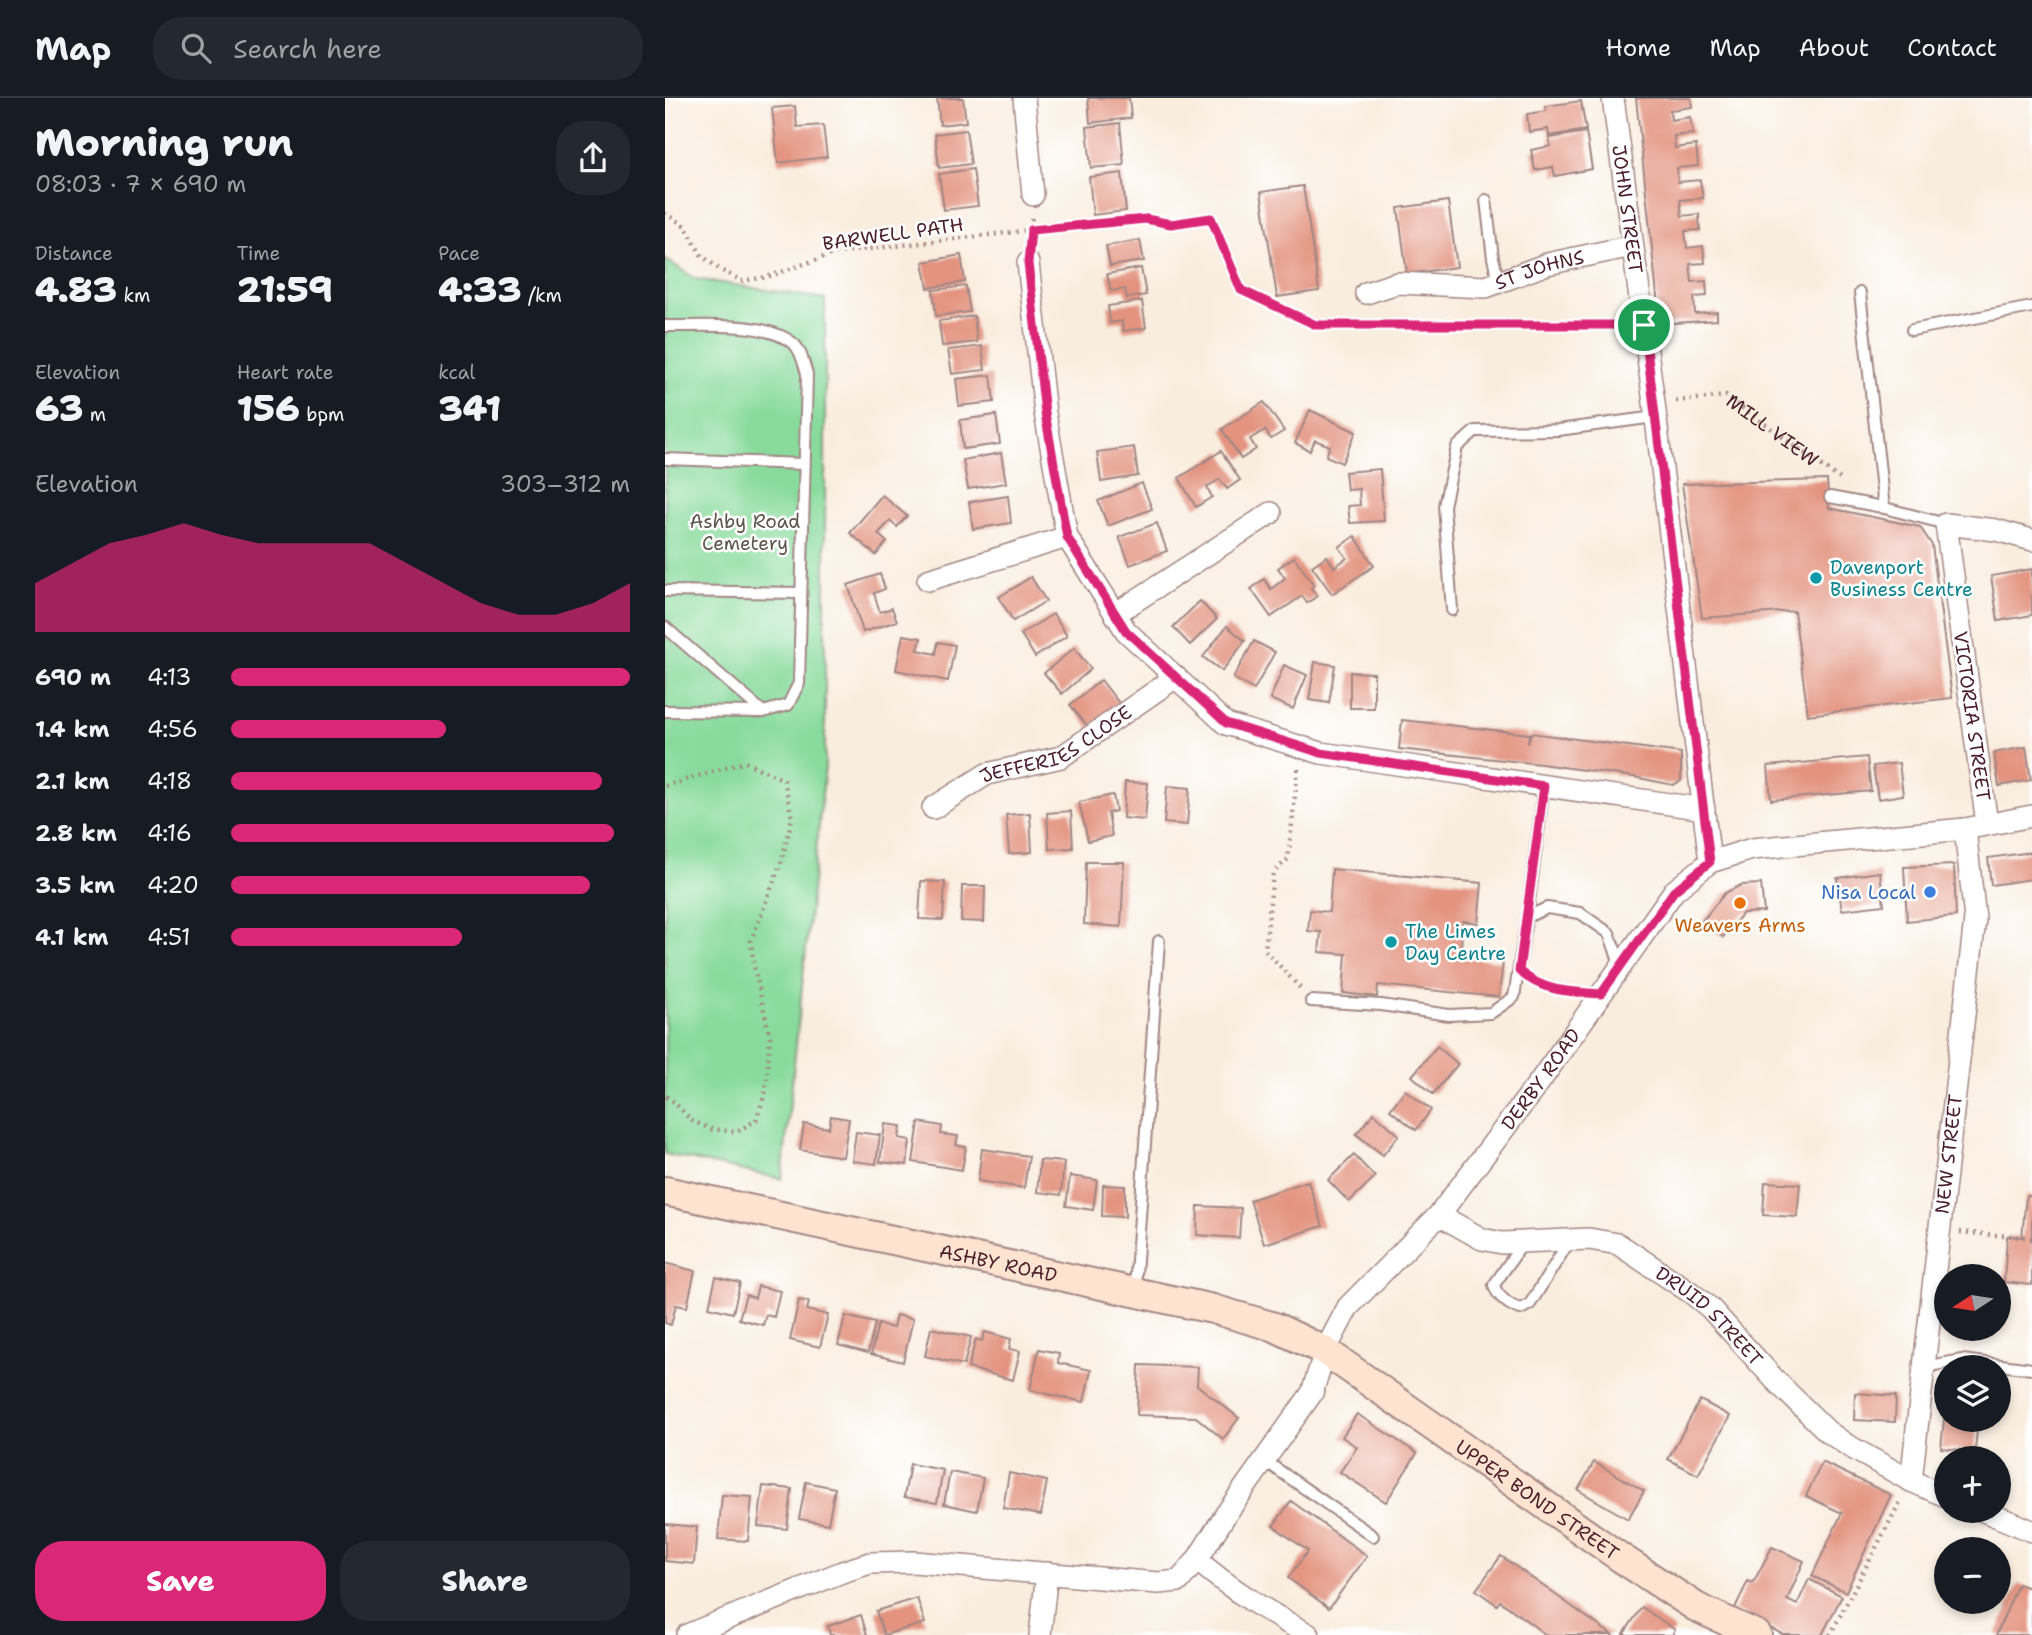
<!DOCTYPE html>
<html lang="en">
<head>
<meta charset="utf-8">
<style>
	body { margin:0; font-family:"Shantell Sans",sans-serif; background:#242831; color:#f1f3f6; height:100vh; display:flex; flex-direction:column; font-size:26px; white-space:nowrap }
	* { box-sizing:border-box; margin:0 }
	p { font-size:23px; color:#9ea1a6 }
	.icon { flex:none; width:38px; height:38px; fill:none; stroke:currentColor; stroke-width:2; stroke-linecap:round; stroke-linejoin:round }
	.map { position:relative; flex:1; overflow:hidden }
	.panel { display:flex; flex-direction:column; background:#171b24; width:665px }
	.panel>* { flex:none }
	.needle { width:46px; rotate:258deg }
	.fabs { position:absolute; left:1269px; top:1166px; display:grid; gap:14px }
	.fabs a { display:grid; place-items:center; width:77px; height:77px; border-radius:50%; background:#171b24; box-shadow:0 4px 10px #0003; font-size:35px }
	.pin { position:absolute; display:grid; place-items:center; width:60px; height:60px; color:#fff; margin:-30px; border:4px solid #fff; border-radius:50%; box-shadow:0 2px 7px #0007 }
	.round { display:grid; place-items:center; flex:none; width:74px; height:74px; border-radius:28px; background:#242831 }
	.headline { display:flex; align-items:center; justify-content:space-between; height:119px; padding:0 35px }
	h1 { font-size:38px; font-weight:800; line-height:52px }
	.metrics { display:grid; grid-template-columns:repeat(3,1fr); gap:10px; height:119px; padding:7px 35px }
	.metrics div { display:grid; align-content:center }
	.metrics b { font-size:35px; font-weight:800 }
	.metrics small { font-size:19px; font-weight:400 }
	.metrics p { font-size:19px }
	.chart { height:196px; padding:14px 35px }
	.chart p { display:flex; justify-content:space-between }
	.chart svg { width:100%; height:126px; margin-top:7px; fill:#db2777; opacity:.7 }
	.button { display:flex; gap:14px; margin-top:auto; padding:14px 35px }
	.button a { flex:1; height:80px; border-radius:28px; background:#db2777; color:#fff; font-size:28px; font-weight:800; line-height:80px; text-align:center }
	.button a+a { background:#242831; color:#f1f3f6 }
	ul { padding:0 35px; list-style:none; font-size:23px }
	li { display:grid; grid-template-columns:112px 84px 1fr; align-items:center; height:52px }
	li i { height:18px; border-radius:9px; background:#db2777 }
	header { display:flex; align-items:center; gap:42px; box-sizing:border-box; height:98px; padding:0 35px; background:#171b24; border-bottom:2px solid #363941 }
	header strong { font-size:33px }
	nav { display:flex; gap:38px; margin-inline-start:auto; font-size:24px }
	.search { width:490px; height:63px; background:#242831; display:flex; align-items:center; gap:18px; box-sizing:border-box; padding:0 24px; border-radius:28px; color:#9ea1a6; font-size:26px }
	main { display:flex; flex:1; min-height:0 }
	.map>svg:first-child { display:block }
	.green { fill:#89db9c; stroke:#6a7d64; stroke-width:2 }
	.building { fill:#e3937e }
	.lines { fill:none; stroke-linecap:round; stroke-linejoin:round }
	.service-casing { stroke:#a28684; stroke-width:14 }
	.minor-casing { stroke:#a28684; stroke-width:24 }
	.secondary-casing { stroke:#a28684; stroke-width:32 }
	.path { stroke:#a28684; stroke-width:4.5; stroke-dasharray:2 5; stroke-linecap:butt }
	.service { stroke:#fff; stroke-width:10 }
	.minor { stroke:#fff; stroke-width:21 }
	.secondary { stroke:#fde4d1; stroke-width:28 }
	.route-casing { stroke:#fff; stroke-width:14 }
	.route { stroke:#db2777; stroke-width:9 }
	.culture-dot { fill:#0f9aa8; stroke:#fff; stroke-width:2.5 }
	.shop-dot { fill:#3f7fe0; stroke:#fff; stroke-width:2.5 }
	.food-dot { fill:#e8710a; stroke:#fff; stroke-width:2.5 }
	.labels { text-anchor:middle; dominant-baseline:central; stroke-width:5; stroke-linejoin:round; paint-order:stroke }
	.street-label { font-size:19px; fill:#4a1f2b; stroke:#fff }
	.park-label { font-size:19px; fill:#5d574d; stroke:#fff }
	.culture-label { font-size:19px; fill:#0d838f; stroke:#fff; text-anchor:start }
	.shop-label { font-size:19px; fill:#366cbe; stroke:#fff; text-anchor:end }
	.food-label { font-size:19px; fill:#c56008; stroke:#fff }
</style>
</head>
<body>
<header>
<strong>Map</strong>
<div class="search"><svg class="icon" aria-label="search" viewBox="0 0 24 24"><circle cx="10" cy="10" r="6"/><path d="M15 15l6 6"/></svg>Search here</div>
<nav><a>Home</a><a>Map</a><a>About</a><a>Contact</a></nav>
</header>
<main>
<section class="panel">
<div class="headline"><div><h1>Morning run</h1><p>08:03 · 7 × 690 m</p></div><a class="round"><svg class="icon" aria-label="share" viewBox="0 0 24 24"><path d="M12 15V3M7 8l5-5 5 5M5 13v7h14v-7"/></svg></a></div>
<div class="metrics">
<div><p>Distance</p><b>4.83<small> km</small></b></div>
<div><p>Time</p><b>21:59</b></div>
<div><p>Pace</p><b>4:33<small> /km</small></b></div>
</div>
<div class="metrics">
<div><p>Elevation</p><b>63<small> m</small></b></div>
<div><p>Heart rate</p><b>156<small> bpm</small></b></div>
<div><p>kcal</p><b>341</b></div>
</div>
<div class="chart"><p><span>Elevation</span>303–312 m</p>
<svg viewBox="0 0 160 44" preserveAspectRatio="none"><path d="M0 44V27L10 20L20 13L30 10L40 6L50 10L60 13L70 13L80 13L90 13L100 20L110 27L120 34L130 38L140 38L150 34L160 27V44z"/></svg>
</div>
<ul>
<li><b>690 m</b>4:13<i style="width:100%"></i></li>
<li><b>1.4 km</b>4:56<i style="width:54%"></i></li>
<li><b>2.1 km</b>4:18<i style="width:93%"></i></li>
<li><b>2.8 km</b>4:16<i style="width:96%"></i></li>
<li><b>3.5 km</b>4:20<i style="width:90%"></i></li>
<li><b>4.1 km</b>4:51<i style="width:58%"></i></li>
</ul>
<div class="button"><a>Save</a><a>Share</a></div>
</section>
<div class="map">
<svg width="1367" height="1537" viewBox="0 0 1367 1537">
	<rect width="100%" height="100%" fill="#fff"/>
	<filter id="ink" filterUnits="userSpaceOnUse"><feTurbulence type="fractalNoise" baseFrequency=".0143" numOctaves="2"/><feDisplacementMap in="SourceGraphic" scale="14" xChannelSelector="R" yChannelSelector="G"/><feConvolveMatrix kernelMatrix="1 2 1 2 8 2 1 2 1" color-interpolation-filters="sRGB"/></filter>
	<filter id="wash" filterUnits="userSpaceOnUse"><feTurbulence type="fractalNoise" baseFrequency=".00686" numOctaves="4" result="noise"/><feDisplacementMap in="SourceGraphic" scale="28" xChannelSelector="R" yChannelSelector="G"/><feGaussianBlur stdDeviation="1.57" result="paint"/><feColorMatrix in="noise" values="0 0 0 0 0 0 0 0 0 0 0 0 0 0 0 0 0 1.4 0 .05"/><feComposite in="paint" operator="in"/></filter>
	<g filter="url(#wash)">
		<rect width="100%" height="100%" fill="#f9edde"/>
		<polygon class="green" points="0,161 31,181 160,201 160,668 117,1081 0,1056"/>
		<g id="blocks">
			<g class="building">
				<polygon points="272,0 298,0 301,24 275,27"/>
				<polygon points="423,0 464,0 466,20 425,25"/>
				<polygon points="971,0 1026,0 1027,9 1005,12 1006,22 1025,19 1028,36 1009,38 1010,50 1031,47 1033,68 1012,70 1013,84 1035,82 1038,100 1015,102 1017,118 1034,116 1035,132 1020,133 1022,150 1038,148 1040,165 1025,166 1027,184 1041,183 1042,198 1029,199 1030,216 1052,214 1052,222 995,226"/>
				<polygon points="916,3 921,32 884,38 883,31 864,34 862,16 881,13 880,8"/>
				<polygon points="130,8 132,29 158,27 162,59 113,65 107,10"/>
				<polygon points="455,25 459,67 426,70 422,29"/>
				<polygon points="301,32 306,66 274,70 270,36"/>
				<polygon points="921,34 927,71 890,78 888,69 870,72 866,52 886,48 884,40"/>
				<polygon points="308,71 313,108 279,112 274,76"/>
				<polygon points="457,75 461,113 428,117 424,79"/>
				<polygon points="638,88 654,193 612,199 596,94"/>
				<polygon points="783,103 792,169 742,176 733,110"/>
				<polygon points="475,142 479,163 445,168 441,148"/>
				<polygon points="296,157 300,184 263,190 258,164"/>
				<polygon points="476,170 481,197 462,200 460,191 446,193 442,176"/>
				<polygon points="301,188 305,214 271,218 268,192"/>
				<polygon points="477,203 481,230 458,233 457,223 445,225 443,208"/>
				<polygon points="309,218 312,244 277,248 274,223"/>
				<polygon points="317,248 320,272 287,276 283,252"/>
				<polygon points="326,277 329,304 294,308 291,281"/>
				<polygon points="599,304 619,333 606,341 600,332 585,341 591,351 576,361 557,331"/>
				<polygon points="645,312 691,334 677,365 661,358 665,348 650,342 645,353 630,345"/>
				<polygon points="331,317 335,346 298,351 295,322"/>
				<polygon points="469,349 473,378 436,384 432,354"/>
				<polygon points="556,353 575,382 562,391 555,381 542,389 547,399 531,409 514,380"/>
				<polygon points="336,355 341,385 303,391 298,362"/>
				<polygon points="715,371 719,423 685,425 683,408 695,407 694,391 682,392 680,374"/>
				<polygon points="1162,382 1164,410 1255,429 1267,447 1287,600 1143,617 1129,513 1037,520 1017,386"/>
				<polygon points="477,385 487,411 443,428 433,403"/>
				<polygon points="217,397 242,418 232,429 225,423 213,436 222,444 211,457 185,435"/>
				<polygon points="343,398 346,425 308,431 304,404"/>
				<polygon points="492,425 502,453 465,467 454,439"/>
				<polygon points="690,438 709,468 667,496 647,468 662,458 669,469 682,460 674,449"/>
				<polygon points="629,459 649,487 646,490 652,498 642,505 637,498 606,519 586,491 599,481 606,491 620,480 613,470"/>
				<polygon points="1367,471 1367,517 1333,523 1326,478"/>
				<polygon points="215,476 220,491 209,495 212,505 215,514 227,510 232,523 198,534 183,487"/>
				<polygon points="366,479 381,503 348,523 334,499"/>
				<polygon points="535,503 552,521 525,547 508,529"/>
				<polygon points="388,516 402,538 370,559 356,536"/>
				<polygon points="562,528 580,543 557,573 538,559"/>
				<polygon points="238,537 256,540 253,552 271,556 273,544 290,547 283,583 231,572"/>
				<polygon points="589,543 610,554 589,592 568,580"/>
				<polygon points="409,550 426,571 397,596 379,575"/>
				<polygon points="650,564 670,567 664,605 644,602"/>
				<polygon points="619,567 642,577 628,611 605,601"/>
				<polygon points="685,574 709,575 709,610 685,610"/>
				<polygon points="436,582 454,605 424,630 405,607"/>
				<polygon points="737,622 864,636 863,646 866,635 1016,655 1016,683 1008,687 969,679 876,666 734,651"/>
				<polygon points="1361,649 1366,682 1334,688 1329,655"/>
				<polygon points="1202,659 1206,693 1106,702 1103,668"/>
				<polygon points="1234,665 1238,697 1213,701 1208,668"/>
				<polygon points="460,684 483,685 480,722 458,720"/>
				<polygon points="502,688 525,690 522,727 499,725"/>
				<polygon points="448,697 451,713 443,715 447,738 423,743 414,704"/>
				<polygon points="406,713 408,750 384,751 382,715"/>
				<polygon points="365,715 367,754 344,756 341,717"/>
				<polygon points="1367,754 1367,781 1326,787 1323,760"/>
				<polygon points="421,764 459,764 456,829 419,826"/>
				<polygon points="1289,767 1291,818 1242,823 1239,769"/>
				<polygon points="667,771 817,785 813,825 798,823 795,859 838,863 834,899 713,887 712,899 678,895 681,856 654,854 656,834 643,833 645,812 664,814"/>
				<polygon points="1215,774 1219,807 1177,812 1172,780"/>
				<polygon points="256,783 280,784 278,822 254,821"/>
				<polygon points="1096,786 1099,814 1078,815 1058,839 1037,823 1060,795 1076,787"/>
				<polygon points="297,788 320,788 319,824 296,823"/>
				<polygon points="772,948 793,966 768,996 747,978"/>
				<polygon points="740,992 766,1012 751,1032 725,1012"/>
				<polygon points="709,1015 734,1037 718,1057 691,1036"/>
				<polygon points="166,1018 184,1021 178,1059 135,1052 139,1026 164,1030"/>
				<polygon points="254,1024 277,1028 276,1036 293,1038 291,1047 301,1049 297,1072 248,1064"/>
				<polygon points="220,1026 236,1028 234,1040 245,1042 242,1067 215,1064"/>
				<polygon points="191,1034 215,1037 211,1066 187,1063"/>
				<polygon points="317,1051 364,1058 359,1090 313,1083"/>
				<polygon points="689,1057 710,1079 684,1104 663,1082"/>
				<polygon points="375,1062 399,1064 396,1097 372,1094"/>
				<polygon points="405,1078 432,1082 428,1112 401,1108"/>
				<polygon points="643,1083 658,1128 599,1146 585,1102"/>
				<polygon points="1100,1084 1135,1086 1132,1119 1098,1117"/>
				<polygon points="438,1087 460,1088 460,1119 437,1118"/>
				<polygon points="1361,1098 1367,1098 1367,1187 1339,1184 1342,1138 1357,1139"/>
				<polygon points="533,1108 576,1110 574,1140 532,1137"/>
				<polygon points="0,1165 30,1173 22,1209 11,1207 6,1227 0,1225"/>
				<polygon points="51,1179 75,1185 68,1215 44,1209"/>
				<polygon points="93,1188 115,1193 109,1219 101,1217 98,1227 74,1221 81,1197 90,1200"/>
				<polygon points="134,1202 144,1204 142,1212 163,1217 155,1249 125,1242"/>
				<polygon points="231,1217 248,1221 238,1264 206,1256 213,1226 228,1230"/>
				<polygon points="180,1218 210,1225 203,1255 173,1247"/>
				<polygon points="266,1230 306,1239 299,1267 260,1258"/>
				<polygon points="320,1234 346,1241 344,1251 355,1253 348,1282 303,1270 311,1241 317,1243"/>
				<polygon points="374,1251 394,1255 393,1265 426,1272 419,1304 365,1292"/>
				<polygon points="474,1267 533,1269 532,1287 574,1320 558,1341 531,1319 472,1317"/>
				<polygon points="1190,1295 1231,1298 1230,1324 1189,1322"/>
				<polygon points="1035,1302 1065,1318 1033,1377 1003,1361"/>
				<polygon points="692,1316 752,1355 721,1404 675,1374 692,1349 677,1339"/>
				<polygon points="1279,1321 1313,1321 1310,1353 1276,1350"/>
				<polygon points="929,1364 979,1393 963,1421 913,1392"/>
				<polygon points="1157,1364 1226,1397 1181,1494 1147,1478 1177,1415 1141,1398"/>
				<polygon points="245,1366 278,1372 272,1405 239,1399"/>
				<polygon points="285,1374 318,1380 312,1413 279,1406"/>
				<polygon points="344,1375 382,1383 376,1417 338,1410"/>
				<polygon points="141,1384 170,1390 163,1426 134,1421"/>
				<polygon points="98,1388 127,1391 122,1431 93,1428"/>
				<polygon points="57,1397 87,1399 83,1443 53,1441"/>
				<polygon points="626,1403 702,1458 664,1510 623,1480 643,1453 608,1428"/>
				<polygon points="0,1426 32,1429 29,1466 0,1463"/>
				<polygon points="1107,1449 1139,1463 1122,1502 1132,1507 1144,1481 1177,1498 1157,1537 1119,1537 1069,1512 1083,1483 1088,1485"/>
				<polygon points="836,1458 881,1490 947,1537 881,1537 835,1503 832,1507 811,1492"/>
				<polygon points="1353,1486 1367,1491 1367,1537 1331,1537"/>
				<polygon points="252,1500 260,1525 219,1537 211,1513"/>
				<polygon points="977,1509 1010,1532 1007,1537 958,1537"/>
				<polygon points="196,1517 202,1537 165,1537 163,1528"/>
			</g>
		</g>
	</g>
	<g filter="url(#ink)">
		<use href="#blocks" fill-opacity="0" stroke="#a28684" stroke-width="2"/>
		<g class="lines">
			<defs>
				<g id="service">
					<polyline points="821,102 828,160 834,184"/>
					<polyline points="1195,195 1219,410"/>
					<path d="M 0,228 C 36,229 101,222 129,246 C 136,252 139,267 142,276 L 134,585 L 123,607 L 98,614 L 0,613"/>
					<polyline points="1247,232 1367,209"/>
					<polyline points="0,361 139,366"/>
					<polyline points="1165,399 1212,408 1281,426"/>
					<polyline points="0,493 136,495"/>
					<polyline points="787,512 779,408 792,349 810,333 893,332 990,319"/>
					<polyline points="0,529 98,614"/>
					<polyline points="862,819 879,688"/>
					<polyline points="646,903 716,907 784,917 826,915 849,899 862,819 882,810 915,815 944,835 956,868"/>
					<path d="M 858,1145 L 829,1187 C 831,1197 845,1209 856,1211 L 865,1206 L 905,1142"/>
					<polyline points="470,1191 494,843"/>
					<polyline points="1259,1269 1297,1262 1367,1271"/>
					<polyline points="599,1362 708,1438"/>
				</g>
				<g id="minor">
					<polyline points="359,0 368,97"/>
					<path id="s2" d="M 948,0 L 989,305 L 1045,764"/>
					<polyline points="363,165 380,315 402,439 461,533 561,626 656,655 1039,711"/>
					<path id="s3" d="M 701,195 L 732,185 L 821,189 L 882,166 L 967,148"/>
					<polyline points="263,482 402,439"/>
					<polyline points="450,516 606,415"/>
					<path id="s4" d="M 268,710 L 322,676 L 396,659 L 511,579"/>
					<polyline points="1322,726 1281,426 1331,432 1367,442"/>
					<path id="s5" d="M 774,1117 L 817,1141 L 837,1145 L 924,1141 L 953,1146 L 1025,1194 L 1045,1210 L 1110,1282 L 1162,1333 L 1182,1347 L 1246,1383 L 1281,1398"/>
					<path id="s6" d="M 1246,1383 L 1310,821 L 1300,731"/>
					<polyline points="1316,1412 1367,1433"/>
					<path d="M 532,1462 C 566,1492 605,1515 644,1537"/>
					<path id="s7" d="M 22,1537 L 177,1474 L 205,1465 L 249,1464 L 493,1485 L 514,1483 L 532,1462 L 561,1416 L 647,1295 L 660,1253 L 683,1209 L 774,1117 L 875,983 L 1009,793 L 1045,764 L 1087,751 L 1300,731 L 1367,718"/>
					<polyline points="375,1537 382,1475"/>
				</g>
				<g id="secondary">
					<path id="s8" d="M 0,1093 L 548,1211 L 610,1229 L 660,1253 L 956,1460 L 1031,1509 L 1092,1537"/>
				</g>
			</defs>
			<use href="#service" class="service-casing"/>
			<use href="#minor" class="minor-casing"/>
			<use href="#secondary" class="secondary-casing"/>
			<g class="path">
				<polyline points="0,115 20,128 37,158 54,171 77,183 102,179 170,155 366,132 481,121 506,126 546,120 576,192 651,227 957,227"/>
				<polyline points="365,143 367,117"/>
				<path id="s1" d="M 1011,303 L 1061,298 L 1178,383"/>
				<polyline points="633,671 623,761 608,775 600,852 637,892"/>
				<polyline points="0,688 80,664 119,682 127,720 117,762 86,843 89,868 105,939 101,993 91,1022 72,1034 46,1031 27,1023 9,1004 0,998"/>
				<polyline points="868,884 910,894"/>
				<polyline points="1295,1134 1367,1140"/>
				<polyline points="1165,1537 1236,1402"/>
			</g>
			<use href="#service" class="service"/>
			<use href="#minor" class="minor"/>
			<use href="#secondary" class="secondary"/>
		</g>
	</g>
	<g class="lines" filter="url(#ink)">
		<defs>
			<path id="route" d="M 546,120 L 576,192 L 651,227 L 979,227 L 1045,764 L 1009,793 L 936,896 C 904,894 879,894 854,873 L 879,688 L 656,655 L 561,625 L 461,533 L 402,439 L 380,315 L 363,165 L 366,132 L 481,121 L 506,126 Z"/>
		</defs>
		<use href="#route" class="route-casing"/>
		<use href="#route" class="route"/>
	</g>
	<g class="culture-dot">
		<circle cx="1151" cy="480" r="7"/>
		<circle cx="726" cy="844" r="7"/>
	</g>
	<circle class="shop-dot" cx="1265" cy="794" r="7"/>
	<circle class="food-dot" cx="1075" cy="805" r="7"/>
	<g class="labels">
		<g class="street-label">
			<text stroke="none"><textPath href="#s2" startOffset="112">JOHN STREET</textPath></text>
			<text transform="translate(228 136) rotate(-8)">BARWELL PATH</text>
			<text stroke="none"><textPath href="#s3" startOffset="178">ST JOHNS</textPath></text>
			<text stroke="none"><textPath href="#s1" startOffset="108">MILL VIEW</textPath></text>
			<text transform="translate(1307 618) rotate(82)">VICTORIA STREET</text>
			<text stroke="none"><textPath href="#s4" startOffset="140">JEFFERIES CLOSE</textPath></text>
			<text stroke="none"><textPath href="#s7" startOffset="1130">DERBY ROAD</textPath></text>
			<text stroke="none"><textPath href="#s6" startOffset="329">NEW STREET</textPath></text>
			<text stroke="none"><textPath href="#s8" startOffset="341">ASHBY ROAD</textPath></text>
			<text stroke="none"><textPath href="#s5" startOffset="303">DRUID STREET</textPath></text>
			<text stroke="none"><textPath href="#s8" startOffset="940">UPPER BOND STREET</textPath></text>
		</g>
		<g class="park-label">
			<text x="80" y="423">Ashby Road<tspan x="80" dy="22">Cemetery</tspan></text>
		</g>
		<g class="culture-label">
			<text x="1165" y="469">Davenport<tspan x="1165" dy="22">Business Centre</tspan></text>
			<text x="740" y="833">The Limes<tspan x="740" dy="22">Day Centre</tspan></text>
		</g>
		<g class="shop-label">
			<text x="1251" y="794">Nisa Local</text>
		</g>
		<g class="food-label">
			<text x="1075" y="827">Weavers Arms</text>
		</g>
	</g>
</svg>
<div class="fabs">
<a><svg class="needle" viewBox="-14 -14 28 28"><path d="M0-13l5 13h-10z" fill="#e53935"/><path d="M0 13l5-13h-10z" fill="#9ea1a6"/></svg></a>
<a><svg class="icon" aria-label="layers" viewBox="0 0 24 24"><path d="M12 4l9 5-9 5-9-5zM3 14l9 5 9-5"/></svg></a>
<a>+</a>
<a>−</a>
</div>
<div class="pin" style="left:979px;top:227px;background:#1e9e55"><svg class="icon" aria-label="arrive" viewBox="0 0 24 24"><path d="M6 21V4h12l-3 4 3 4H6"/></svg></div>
</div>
</main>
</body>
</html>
